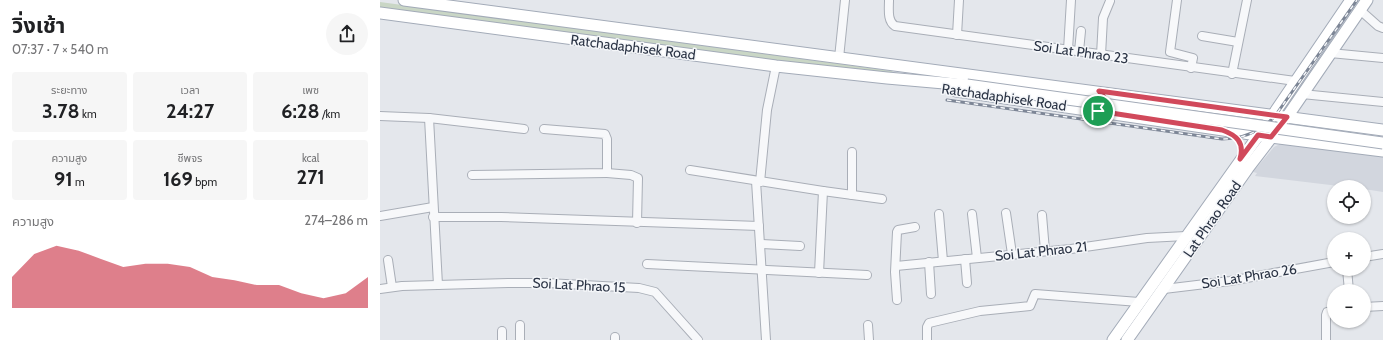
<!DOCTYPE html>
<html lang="th">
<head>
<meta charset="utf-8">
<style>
	body { margin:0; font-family:Cabin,"Noto Sans Thai",sans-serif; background:#f6f6f6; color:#202124; height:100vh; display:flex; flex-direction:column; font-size:15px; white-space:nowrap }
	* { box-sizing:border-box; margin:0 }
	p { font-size:13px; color:#757577 }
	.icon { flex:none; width:22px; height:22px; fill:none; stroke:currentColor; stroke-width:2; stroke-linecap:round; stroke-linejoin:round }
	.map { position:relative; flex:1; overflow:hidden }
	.side { display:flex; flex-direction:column; background:#fff; width:380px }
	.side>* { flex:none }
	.fabs { position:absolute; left:947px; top:180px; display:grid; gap:8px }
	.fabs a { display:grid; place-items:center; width:44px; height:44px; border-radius:50%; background:#fff; box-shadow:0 1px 3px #0004; font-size:20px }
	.pin { position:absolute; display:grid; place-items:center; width:34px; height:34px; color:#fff; margin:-17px; border:2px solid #fff; border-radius:50%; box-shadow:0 1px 4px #0007 }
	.round { display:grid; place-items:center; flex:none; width:42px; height:42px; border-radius:21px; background:#f6f6f6 }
	.overview { display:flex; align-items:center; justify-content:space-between; height:68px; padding:0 12px }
	h1 { font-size:22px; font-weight:700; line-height:30px }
	.stats { display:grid; grid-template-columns:repeat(3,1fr); gap:6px; height:68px; padding:4px 12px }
	.stats div { display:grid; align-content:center; border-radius:4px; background:#f6f6f6; text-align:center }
	.stats b { font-size:20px; font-weight:700 }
	.stats small { font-size:11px; font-weight:400 }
	.stats p { font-size:11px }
	.chart { height:112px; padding:8px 12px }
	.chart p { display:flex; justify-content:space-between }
	.chart svg { width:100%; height:72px; margin-top:4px; fill:#d1495b; opacity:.7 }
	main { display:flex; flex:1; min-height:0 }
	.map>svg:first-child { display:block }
	.built { fill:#d2d6de }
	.green { fill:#c9d6c5 }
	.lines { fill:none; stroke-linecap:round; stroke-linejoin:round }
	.minor-casing { stroke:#a9aeb7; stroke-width:10 }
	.major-casing { stroke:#a3abb8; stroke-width:13 }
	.minor { stroke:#f7f8fa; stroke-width:8 }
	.major { stroke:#fff; stroke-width:11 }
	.rail-casing { stroke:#7d8696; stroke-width:3 }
	.rail { stroke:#f4f6f9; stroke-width:1.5; stroke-dasharray:4.5; stroke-linecap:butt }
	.major-bridge-casing { stroke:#a3abb8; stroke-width:13; stroke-linecap:butt }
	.major-bridge { stroke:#fff; stroke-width:11 }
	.route-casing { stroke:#fff; stroke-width:8 }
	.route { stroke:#d1495b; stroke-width:5 }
	.labels { text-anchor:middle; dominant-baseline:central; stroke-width:3; stroke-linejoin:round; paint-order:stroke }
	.street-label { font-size:14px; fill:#2b3445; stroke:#f4f6f9 }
</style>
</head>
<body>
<main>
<section class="side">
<div class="overview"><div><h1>วิ่งเช้า</h1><p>07:37 · 7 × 540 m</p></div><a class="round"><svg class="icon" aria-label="share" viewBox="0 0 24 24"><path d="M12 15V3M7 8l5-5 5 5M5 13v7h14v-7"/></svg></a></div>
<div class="stats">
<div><p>ระยะทาง</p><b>3.78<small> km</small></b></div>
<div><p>เวลา</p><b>24:27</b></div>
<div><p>เพซ</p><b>6:28<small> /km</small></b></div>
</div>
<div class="stats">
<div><p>ความสูง</p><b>91<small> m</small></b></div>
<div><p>ชีพจร</p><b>169<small> bpm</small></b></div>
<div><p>kcal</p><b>271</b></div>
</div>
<div class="chart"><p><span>ความสูง</span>274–286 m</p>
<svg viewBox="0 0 160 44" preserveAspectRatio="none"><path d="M0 44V25L10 11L20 6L30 9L40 14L50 19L60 17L70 17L80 19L90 25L100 27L110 30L120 30L130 35L140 38L150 35L160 25V44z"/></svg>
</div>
</section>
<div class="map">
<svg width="1003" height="340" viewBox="0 0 1003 340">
	<rect width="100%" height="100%" fill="#e4e7ec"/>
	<polygon class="built" points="900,144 1003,157 1003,192 984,189 984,187 967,187 875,176 877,173 873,172 894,147"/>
	<polygon class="green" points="0,2 512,71 514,74 455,68 0,7"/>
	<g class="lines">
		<defs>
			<g id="minor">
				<path d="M 509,0 C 509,9 507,21 515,26 L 915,81"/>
				<polyline points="797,0 790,52 813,58 811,68"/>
				<polyline points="980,10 998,26 1003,28"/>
				<polyline points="577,35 579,0"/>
				<polyline points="822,36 858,42"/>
				<polyline points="688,50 691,0"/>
				<polyline points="699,51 701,31"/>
				<polyline points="950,53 1003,58"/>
				<polyline points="721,55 723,18 730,1"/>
				<polyline points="459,58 465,0"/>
				<polyline points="852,74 867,0"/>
				<polyline points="922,94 1003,102"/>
				<polyline points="0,116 49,118 144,129"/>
				<polyline points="49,118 58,285"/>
				<polyline points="472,152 472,195"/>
				<polyline points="310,170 443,191 502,199"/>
				<polyline points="227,173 251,175 258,178 257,223"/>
				<polyline points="92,175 227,173 227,139 225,134 164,129"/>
				<polyline points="376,181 386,340"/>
				<polyline points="380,182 387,110 396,66"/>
				<polyline points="626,213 632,254"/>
				<polyline points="559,214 563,261"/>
				<polyline points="592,214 597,258"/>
				<polyline points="662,215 665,251"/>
				<polyline points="0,216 53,207"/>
				<polyline points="53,217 121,217 379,226"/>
				<polyline points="380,244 420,246"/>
				<polyline points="984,257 1003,254"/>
				<polyline points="585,259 587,283"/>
				<polyline points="8,260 12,287"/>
				<polyline points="549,262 551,294"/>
				<polyline points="267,264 487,275"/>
				<polyline points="516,266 691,249 767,238 806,236"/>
				<polyline points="967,269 969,291"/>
				<polyline points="439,273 443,191"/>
				<polyline points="0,289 22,286 128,283 167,283 259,288 275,292 318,340"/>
				<polyline points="784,289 850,281 954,262"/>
				<polyline points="517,300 515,272 517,232 518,230 535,227"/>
				<polyline points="984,307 1003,306"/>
				<polyline points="488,325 489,340"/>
				<polyline points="122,331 122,340"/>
				<polyline points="235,337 235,340"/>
				<polyline points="140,340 140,325"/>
				<polyline points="547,340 547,327 549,323 600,311 650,306 655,294 759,302"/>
				<polyline points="946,340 946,315 947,312 954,311"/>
			</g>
			<g id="major">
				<polyline points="24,0 1003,130"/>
				<polyline points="0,13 396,66 507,78 587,85"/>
				<polyline points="576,91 891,137 1003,151"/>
				<polyline points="733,340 893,115 971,0"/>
				<polyline points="747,340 868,168 907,117 987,0"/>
			</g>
		</defs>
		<use href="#minor" class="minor-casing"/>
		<use href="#major" class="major-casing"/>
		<use href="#minor" class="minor"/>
		<use href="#major" class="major"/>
		<defs>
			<path id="rail" d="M 567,100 L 842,139 C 863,139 880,132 895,116 L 977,0"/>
		</defs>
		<use href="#rail" class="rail-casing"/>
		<use href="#rail" class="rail"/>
		<defs>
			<polyline id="major-bridge" points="587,85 1003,143"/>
		</defs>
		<use href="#major-bridge" class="major-bridge-casing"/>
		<use href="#major-bridge" class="major-bridge"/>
	</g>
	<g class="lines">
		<defs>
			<path id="route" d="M 719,91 L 907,117 L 891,137 L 878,135 L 860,159 C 865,142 856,135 842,130 L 718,111 L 725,109 L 726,100 Z"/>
		</defs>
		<use href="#route" class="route-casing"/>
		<use href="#route" class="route"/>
	</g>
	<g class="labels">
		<g class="street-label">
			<text transform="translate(253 47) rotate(7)">Ratchadaphisek Road</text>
			<text transform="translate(701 52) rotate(8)">Soi Lat Phrao 23</text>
			<text transform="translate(624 97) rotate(8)">Ratchadaphisek Road</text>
			<text transform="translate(832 219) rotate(-55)">Lat Phrao Road</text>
			<text transform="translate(661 251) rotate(-6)">Soi Lat Phrao 21</text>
			<text transform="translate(869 276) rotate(-9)">Soi Lat Phrao 26</text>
			<text transform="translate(199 285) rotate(3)">Soi Lat Phrao 15</text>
		</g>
	</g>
</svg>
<div class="fabs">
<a><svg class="icon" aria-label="locate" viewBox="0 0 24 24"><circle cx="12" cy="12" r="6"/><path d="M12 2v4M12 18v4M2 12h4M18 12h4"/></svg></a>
<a>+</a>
<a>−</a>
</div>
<div class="pin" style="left:718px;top:111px;background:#1e9e55"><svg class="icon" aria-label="arrive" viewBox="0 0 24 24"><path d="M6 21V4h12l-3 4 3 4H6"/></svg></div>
</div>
</main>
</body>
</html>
